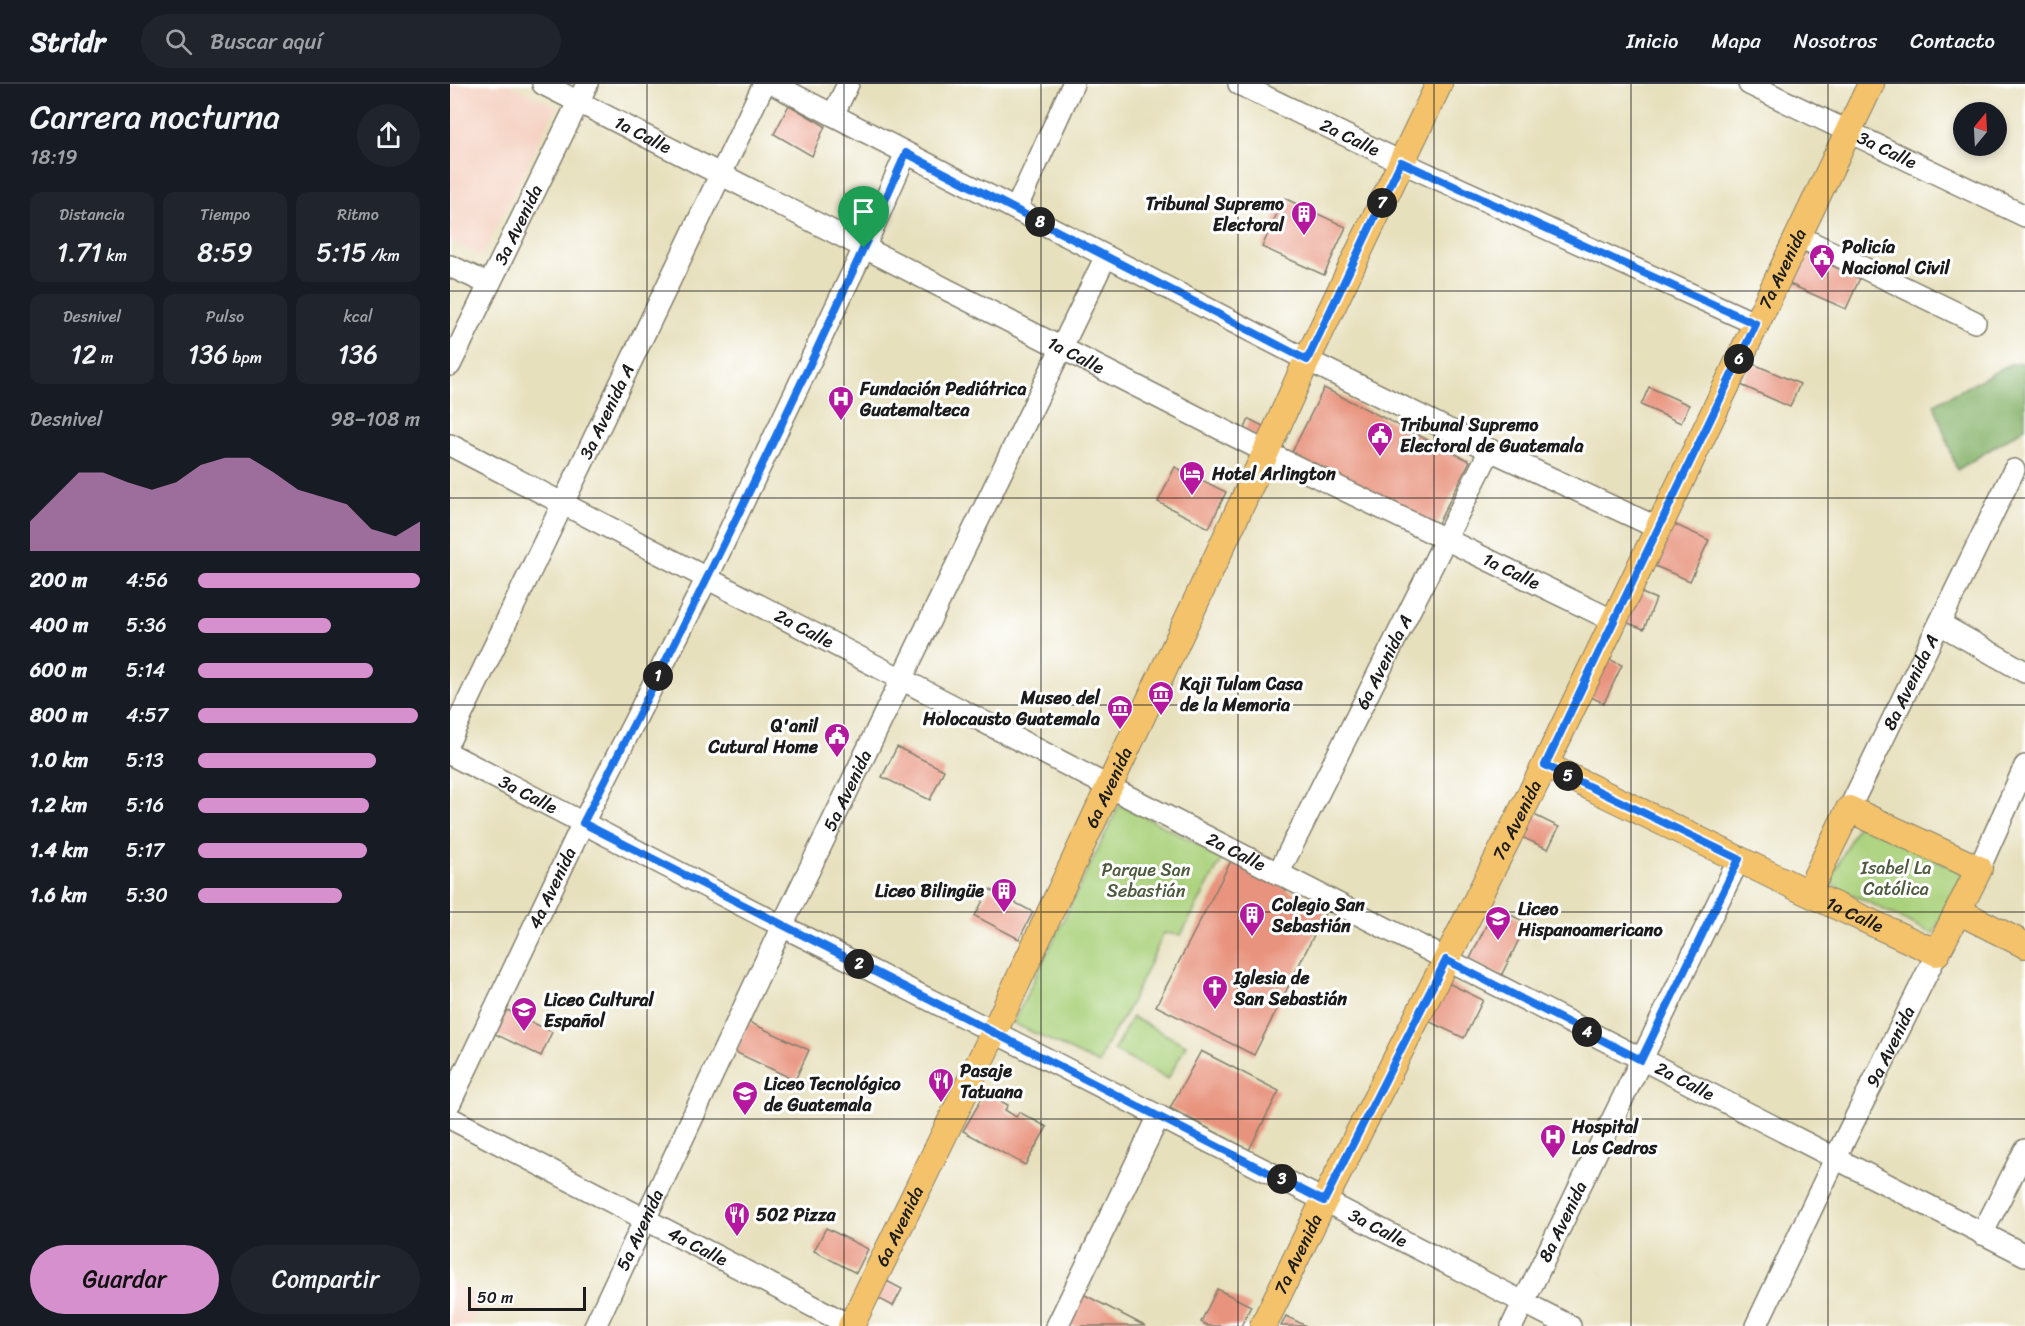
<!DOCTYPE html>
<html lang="es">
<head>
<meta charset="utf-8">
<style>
	body { margin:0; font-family:Sriracha,sans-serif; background:#20242c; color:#f1f3f6; height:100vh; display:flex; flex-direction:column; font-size:22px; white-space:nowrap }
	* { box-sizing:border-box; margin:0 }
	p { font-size:20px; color:#9ea1a6 }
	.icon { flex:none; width:33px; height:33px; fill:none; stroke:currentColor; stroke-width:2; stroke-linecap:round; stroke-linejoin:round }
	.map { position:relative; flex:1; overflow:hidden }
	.sheet { display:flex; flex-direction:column; background:#171b24; width:450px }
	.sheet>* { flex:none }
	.needle { width:39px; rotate:18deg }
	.controls { position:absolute; left:1503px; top:18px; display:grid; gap:12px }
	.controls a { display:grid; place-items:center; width:54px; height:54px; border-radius:50%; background:#171b24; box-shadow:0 3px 9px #0003; font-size:30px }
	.scale { position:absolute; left:18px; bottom:15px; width:118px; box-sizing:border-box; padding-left:6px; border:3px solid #1c1c1c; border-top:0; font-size:16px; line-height:21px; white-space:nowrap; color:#1c1c1c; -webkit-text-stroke:4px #fff; paint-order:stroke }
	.pin { position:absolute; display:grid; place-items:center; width:51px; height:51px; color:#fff; margin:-62px -26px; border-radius:50% 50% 50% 0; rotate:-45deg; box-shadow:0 0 6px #0007 }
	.pin .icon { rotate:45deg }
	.km { position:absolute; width:30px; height:30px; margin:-15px; border-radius:50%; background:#222; color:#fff; font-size:16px; line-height:30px; text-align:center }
	.round { display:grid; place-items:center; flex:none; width:63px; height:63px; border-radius:32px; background:#20242c }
	.overview { display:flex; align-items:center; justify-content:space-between; height:102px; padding:0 30px }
	h1 { font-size:33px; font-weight:600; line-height:45px }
	.stats { display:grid; grid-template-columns:repeat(3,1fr); gap:9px; height:102px; padding:6px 30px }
	.stats div { display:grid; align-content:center; border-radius:12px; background:#20242c; text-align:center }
	.stats b { font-size:26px; font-weight:600 }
	.stats small { font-size:16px; font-weight:400 }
	.stats p { font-size:16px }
	.chart { height:168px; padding:12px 30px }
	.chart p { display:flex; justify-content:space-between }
	.chart svg { width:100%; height:108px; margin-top:6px; fill:#d690ce; opacity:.7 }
	.button { display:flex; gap:12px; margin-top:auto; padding:12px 30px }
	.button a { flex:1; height:69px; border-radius:36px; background:#d690ce; color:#111; font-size:24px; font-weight:600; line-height:69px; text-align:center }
	.button a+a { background:#20242c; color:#f1f3f6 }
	ul { padding:0 30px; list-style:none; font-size:20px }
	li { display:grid; grid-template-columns:96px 72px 1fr; align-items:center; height:45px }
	li i { height:15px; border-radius:8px; background:#d690ce }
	header { display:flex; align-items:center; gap:36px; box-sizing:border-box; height:84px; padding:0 30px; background:#171b24; border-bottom:2px solid #363941 }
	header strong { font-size:28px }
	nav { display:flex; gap:33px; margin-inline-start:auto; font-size:21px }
	.search { width:420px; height:54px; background:#20242c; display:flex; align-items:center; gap:15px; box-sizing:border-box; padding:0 21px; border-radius:33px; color:#9ea1a6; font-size:22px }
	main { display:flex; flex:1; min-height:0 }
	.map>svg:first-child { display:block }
	.built { fill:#f5d2c2 }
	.green { fill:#aad17c; stroke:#63764c; stroke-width:1.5 }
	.forest { fill:#87b36c; stroke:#526844; stroke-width:1.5 }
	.building { fill:#e8937d }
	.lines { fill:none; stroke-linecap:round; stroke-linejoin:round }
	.minor-casing { stroke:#827e6c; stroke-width:24 }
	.major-casing { stroke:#827e6c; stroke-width:28 }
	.minor { stroke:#fff; stroke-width:21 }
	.major { stroke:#f4c26a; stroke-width:26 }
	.route-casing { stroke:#fff; stroke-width:12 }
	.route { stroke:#1a73e8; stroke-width:8 }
	.grid { fill:none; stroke:#1c1c1c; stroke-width:1.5; stroke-opacity:0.55 }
	.labels { text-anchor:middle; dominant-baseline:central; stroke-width:6; stroke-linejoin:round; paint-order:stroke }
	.street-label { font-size:18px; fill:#1c1c1c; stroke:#fff }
	.poi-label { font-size:18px; font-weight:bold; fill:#1c1c1c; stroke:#fff; text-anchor:start }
	.park-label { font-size:18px; fill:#4e5b3e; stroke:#fff }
</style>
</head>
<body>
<header>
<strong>Stridr</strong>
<div class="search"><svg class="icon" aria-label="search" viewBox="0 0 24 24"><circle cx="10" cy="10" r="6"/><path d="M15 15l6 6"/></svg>Buscar aquí</div>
<nav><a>Inicio</a><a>Mapa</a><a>Nosotros</a><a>Contacto</a></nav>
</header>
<main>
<section class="sheet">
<div class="overview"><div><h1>Carrera nocturna</h1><p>18:19</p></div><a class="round"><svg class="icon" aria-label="share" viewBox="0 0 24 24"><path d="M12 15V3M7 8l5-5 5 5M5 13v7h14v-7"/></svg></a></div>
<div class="stats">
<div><p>Distancia</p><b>1.71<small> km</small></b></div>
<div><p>Tiempo</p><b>8:59</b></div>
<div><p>Ritmo</p><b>5:15<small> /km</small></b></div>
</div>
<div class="stats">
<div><p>Desnivel</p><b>12<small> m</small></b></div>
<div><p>Pulso</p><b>136<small> bpm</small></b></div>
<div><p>kcal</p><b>136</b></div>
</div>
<div class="chart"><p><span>Desnivel</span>98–108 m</p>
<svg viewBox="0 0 160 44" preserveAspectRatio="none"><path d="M0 44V32L10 22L20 12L30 12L40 16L50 19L60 16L70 9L80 6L90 6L100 12L110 19L120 22L130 25L140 35L150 38L160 32V44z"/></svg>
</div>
<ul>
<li><b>200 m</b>4:56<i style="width:100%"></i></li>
<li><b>400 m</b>5:36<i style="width:60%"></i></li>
<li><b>600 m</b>5:14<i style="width:79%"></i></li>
<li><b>800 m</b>4:57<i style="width:99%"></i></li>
<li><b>1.0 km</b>5:13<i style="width:80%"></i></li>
<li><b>1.2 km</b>5:16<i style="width:77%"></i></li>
<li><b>1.4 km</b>5:17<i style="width:76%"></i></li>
<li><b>1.6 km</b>5:30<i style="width:65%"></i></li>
</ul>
<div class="button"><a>Guardar</a><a>Compartir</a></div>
</section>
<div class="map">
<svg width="1575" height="1242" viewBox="0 0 1575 1242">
	<rect width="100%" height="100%" fill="#fff"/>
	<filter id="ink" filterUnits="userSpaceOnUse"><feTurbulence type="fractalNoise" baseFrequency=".0167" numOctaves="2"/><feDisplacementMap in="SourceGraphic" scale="12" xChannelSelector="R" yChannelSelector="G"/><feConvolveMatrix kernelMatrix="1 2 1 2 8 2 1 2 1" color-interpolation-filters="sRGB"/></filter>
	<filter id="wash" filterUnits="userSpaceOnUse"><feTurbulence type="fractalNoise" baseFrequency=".008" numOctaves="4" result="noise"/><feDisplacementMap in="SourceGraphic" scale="24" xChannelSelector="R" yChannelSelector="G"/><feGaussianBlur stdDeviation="1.35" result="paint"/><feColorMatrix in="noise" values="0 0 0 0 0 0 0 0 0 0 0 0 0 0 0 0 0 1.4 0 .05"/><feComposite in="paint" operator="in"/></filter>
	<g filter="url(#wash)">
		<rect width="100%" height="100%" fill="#e7e0bd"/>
		<g class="built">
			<polygon points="0,0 58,0 106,23 32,172 0,156"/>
			<polygon points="0,1198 34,1214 21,1242 0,1242"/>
		</g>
		<g class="green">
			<polygon points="670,720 773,773 731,851 714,849 678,925 655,963 649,980 563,939"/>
			<polygon points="1409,738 1513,789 1483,850 1379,799"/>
			<polygon points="682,933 736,961 718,995 664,967"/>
		</g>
		<polygon class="forest" points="1575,279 1575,344 1507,386 1484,320 1560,280"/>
		<g id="blocks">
			<g class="building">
				<polygon points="339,21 375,42 362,72 324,50"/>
				<polygon points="834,114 896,143 874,191 812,163"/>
				<polygon points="1349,167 1410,194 1396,225 1335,198"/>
				<polygon points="1301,279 1350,300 1340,323 1291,301"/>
				<polygon points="1199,303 1239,321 1231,339 1191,321"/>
				<polygon points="874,304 1020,377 985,445 840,372"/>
				<polygon points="799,335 821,346 815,358 794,347"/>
				<polygon points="725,383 776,408 759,444 708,418"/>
				<polygon points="1224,440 1259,456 1240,497 1205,482"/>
				<polygon points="1182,505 1206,515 1194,545 1170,536"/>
				<polygon points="1154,573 1172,581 1154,619 1136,611"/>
				<polygon points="447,663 494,686 480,716 432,693"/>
				<polygon points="1078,728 1109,743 1098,765 1067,751"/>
				<polygon points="781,777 877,825 804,971 706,922"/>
				<polygon points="539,805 583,828 569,855 525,832"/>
				<polygon points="1045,823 1077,839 1051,892 1019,877"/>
				<polygon points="996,898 1033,916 1014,954 978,937"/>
				<polygon points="57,926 102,948 91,972 45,950"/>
				<polygon points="299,938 359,966 345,996 285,968"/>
				<polygon points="751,967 829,1007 799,1066 720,1024"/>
				<polygon points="535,1009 558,1021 555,1026 566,1033 569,1028 597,1043 575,1081 513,1047"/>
				<polygon points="376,1144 418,1165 406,1189 364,1167"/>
				<polygon points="431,1194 452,1205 443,1222 422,1211"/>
				<polygon points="767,1205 801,1222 791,1242 758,1242 751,1238"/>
				<polygon points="633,1210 695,1242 616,1242"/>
				<polygon points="836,1232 856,1242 831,1242"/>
			</g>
		</g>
	</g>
	<g filter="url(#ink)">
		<use href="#blocks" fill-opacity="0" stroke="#827e6c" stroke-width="1.5"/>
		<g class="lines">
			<defs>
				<g id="minor">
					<path id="s1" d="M 93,0 L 816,368 L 1164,537"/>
					<polyline points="323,0 857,276 1040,366 1208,444"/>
					<path id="s2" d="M 789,0 L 951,78 L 1306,240"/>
					<path id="s3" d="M 1299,0 L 1575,132"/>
					<polyline points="383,31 398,0"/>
					<polyline points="566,125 623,0"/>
					<polyline points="1348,152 1525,238"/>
					<polyline points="0,182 39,200"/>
					<path id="s4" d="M 0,281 L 137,0"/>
					<path id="s5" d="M 0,361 L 673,710 L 1575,1171"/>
					<polyline points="1490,540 1575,588"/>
					<path id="s6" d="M 0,655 L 314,0"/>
					<path id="s7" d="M 0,670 L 332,842 L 544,948 L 1120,1242"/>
					<path id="s8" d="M 1399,725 L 1564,386"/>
					<polyline points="1529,785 1575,682"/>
					<path id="s9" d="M 828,790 L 1040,366"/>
					<path id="s10" d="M 0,1019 L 133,739 L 257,494 L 414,164 L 456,69"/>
					<path id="s11" d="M 0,1034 L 401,1242"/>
					<polyline points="1532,1150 1575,1066"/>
					<path id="s12" d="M 145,1242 L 332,842 L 656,172"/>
					<polyline points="607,1242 709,1032"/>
					<path id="s13" d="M 1062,1242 L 1289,775"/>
					<path id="s14" d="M 1306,1242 L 1385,1075 L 1487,869"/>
				</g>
				<g id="major">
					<path id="s15" d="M 1095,681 L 1358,809 L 1487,869 L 1529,785 L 1399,725 L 1358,809"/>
					<polyline points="1508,827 1575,861"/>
					<path id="s16" d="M 401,1242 L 544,948 L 816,368 L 857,276 L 989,0"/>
					<path id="s17" d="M 813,1242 L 874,1117 L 1095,681 L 1421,0"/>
				</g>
			</defs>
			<use href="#minor" class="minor-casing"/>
			<use href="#major" class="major-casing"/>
			<use href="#minor" class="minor"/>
			<use href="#major" class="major"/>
		</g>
	</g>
	<g class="lines" filter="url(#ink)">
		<defs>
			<path id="route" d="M 456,69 L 857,276 L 951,78 L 1306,240 L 1095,681 L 1289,775 L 1191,976 L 996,876 L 874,1117 L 133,739 C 247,519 356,296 456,69 Z"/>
		</defs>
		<use href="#route" class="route-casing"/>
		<use href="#route" class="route"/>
	</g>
	<path class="grid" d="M 197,0 L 197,1242M 394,0 L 394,1242M 591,0 L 591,1242M 788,0 L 788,1242M 984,0 L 984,1242M 1181,0 L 1181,1242M 1378,0 L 1378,1242M 0,207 L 1575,207M 0,414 L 1575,414M 0,621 L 1575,621M 0,828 L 1575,828M 0,1035 L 1575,1035"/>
	<defs>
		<symbol id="building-pin" viewBox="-11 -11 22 30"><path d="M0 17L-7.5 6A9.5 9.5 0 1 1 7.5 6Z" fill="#b5179e" stroke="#fff"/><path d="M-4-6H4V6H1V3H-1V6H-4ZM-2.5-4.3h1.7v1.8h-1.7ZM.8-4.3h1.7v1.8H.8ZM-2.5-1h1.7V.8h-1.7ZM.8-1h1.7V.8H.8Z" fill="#fff"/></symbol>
		<symbol id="civic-pin" viewBox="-11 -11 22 30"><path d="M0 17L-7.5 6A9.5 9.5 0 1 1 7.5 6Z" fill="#b5179e" stroke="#fff"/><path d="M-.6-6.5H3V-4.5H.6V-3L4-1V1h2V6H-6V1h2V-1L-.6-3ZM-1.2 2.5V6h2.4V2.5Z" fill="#fff"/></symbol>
		<symbol id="hospital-pin" viewBox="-11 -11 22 30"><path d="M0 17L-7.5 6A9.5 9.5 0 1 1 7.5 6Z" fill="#b5179e" stroke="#fff"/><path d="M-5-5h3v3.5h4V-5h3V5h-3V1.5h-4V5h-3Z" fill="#fff"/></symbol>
		<symbol id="hotel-pin" viewBox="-11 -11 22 30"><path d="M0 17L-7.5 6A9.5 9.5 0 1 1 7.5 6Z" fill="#b5179e" stroke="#fff"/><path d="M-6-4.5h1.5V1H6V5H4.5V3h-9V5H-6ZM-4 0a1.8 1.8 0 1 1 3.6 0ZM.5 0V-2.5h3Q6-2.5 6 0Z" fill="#fff"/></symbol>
		<symbol id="museum-pin" viewBox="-11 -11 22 30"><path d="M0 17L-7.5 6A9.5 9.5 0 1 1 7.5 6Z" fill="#b5179e" stroke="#fff"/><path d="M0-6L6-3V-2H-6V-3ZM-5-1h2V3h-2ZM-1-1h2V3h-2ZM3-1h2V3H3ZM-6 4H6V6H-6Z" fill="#fff"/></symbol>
		<symbol id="school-pin" viewBox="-11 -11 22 30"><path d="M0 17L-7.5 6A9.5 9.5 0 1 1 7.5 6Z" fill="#b5179e" stroke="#fff"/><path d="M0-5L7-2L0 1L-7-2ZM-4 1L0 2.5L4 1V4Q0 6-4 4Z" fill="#fff"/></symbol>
		<symbol id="church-pin" viewBox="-11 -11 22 30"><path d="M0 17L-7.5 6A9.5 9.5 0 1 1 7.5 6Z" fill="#b5179e" stroke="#fff"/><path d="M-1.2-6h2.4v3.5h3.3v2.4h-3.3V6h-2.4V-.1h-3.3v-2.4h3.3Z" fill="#fff"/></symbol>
		<symbol id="restaurant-pin" viewBox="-11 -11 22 30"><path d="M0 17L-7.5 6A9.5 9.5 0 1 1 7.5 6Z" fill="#b5179e" stroke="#fff"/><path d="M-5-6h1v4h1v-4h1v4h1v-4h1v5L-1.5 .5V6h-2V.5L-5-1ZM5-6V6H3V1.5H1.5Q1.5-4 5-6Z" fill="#fff"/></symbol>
		<symbol id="university-pin" viewBox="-11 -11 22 30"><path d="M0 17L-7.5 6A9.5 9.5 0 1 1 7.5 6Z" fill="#b5179e" stroke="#fff"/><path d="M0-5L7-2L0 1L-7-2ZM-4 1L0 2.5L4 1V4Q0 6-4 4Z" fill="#fff"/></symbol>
	</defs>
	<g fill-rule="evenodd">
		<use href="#building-pin" x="839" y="115" width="30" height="40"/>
		<use href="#civic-pin" x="1357" y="158" width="30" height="40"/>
		<use href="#hospital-pin" x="376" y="300" width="30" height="40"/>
		<use href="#civic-pin" x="915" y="336" width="30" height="40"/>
		<use href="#hotel-pin" x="727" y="375" width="30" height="40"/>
		<use href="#museum-pin" x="696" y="595" width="30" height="40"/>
		<use href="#museum-pin" x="655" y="609" width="30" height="40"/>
		<use href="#civic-pin" x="372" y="637" width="30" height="40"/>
		<use href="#building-pin" x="539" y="792" width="30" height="40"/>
		<use href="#building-pin" x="787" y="816" width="30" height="40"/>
		<use href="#school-pin" x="1033" y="820" width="30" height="40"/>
		<use href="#church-pin" x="750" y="889" width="30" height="40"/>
		<use href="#school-pin" x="59" y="911" width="30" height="40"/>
		<use href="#restaurant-pin" x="476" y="982" width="30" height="40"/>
		<use href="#university-pin" x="280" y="995" width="30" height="40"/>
		<use href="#hospital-pin" x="1088" y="1038" width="30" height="40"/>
		<use href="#restaurant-pin" x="272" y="1116" width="30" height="40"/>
	</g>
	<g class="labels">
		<g class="street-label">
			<text stroke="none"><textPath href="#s1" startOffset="112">1a Calle</textPath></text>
			<text stroke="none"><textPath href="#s2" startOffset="123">2a Calle</textPath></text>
			<text stroke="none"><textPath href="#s3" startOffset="153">3a Calle</textPath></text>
			<text stroke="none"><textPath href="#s4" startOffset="156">3a Avenida</textPath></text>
			<text stroke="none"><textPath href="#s17" startOffset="1178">7a Avenida</textPath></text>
			<text stroke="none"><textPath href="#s1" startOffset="598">1a Calle</textPath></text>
			<text stroke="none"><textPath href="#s6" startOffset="363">3a Avenida A</textPath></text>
			<text stroke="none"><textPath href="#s1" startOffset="1084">1a Calle</textPath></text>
			<text stroke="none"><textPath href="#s5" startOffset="399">2a Calle</textPath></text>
			<text stroke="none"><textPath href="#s9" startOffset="237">6a Avenida A</textPath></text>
			<text stroke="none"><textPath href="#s8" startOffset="141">8a Avenida A</textPath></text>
			<text stroke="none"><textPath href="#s16" startOffset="597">6a Avenida</textPath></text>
			<text stroke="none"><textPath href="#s12" startOffset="592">5a Avenida</textPath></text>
			<text stroke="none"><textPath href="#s7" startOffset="88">3a Calle</textPath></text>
			<text stroke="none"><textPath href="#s17" startOffset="566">7a Avenida</textPath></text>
			<text stroke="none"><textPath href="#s5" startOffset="885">2a Calle</textPath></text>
			<text stroke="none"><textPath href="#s10" startOffset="238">4a Avenida</textPath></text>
			<text stroke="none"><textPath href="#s15" startOffset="344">1a Calle</textPath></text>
			<text stroke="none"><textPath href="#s14" startOffset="310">9a Avenida</textPath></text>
			<text stroke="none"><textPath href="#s5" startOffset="1389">2a Calle</textPath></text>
			<text stroke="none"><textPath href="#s13" startOffset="116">8a Avenida</textPath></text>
			<text stroke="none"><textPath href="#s16" startOffset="111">6a Avenida</textPath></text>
			<text stroke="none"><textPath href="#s7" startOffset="1042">3a Calle</textPath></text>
			<text stroke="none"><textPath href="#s12" startOffset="106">5a Avenida</textPath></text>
			<text stroke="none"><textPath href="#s11" startOffset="279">4a Calle</textPath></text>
			<text stroke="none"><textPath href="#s17" startOffset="80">7a Avenida</textPath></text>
		</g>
		<g class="poi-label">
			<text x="834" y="120" text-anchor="end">Tribunal Supremo<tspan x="834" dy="21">Electoral</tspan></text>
			<text x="1392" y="163">Policía<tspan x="1392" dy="21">Nacional Civil</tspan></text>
			<text x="410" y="305">Fundación Pediátrica<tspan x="410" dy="21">Guatemalteca</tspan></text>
			<text x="950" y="341">Tribunal Supremo<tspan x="950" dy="21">Electoral de Guatemala</tspan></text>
			<text x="762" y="390">Hotel Arlington</text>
			<text x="730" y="600">Kaji Tulam Casa<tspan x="730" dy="21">de la Memoria</tspan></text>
			<text x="650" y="614" text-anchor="end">Museo del<tspan x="650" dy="21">Holocausto Guatemala</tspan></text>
			<text x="368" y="642" text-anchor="end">Q'anil<tspan x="368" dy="21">Cutural Home</tspan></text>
			<text x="534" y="807" text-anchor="end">Liceo Bilingüe</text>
			<text x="822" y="821">Colegio San<tspan x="822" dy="21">Sebastián</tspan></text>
			<text x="1068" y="825">Liceo<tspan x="1068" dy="21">Hispanoamericano</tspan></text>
			<text x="784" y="894">Iglesia de<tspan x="784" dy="21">San Sebastián</tspan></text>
			<text x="94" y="916">Liceo Cultural<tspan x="94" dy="21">Español</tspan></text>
			<text x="510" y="987">Pasaje<tspan x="510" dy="21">Tatuana</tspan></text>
			<text x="314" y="1000">Liceo Tecnológico<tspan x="314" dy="21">de Guatemala</tspan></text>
			<text x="1122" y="1043">Hospital<tspan x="1122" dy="21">Los Cedros</tspan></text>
			<text x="306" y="1131">502 Pizza</text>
		</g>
		<g class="park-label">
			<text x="1446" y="784">Isabel La<tspan x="1446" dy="21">Católica</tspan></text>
			<text x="696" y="786">Parque San<tspan x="696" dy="21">Sebastián</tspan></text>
		</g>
	</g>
</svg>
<div class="controls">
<a><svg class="needle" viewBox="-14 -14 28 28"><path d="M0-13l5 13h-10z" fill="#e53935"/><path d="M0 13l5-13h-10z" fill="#9ea1a6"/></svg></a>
</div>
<div class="scale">50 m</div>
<div class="pin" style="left:414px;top:164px;background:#1e9e55"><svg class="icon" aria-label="arrive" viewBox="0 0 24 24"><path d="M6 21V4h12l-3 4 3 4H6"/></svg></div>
<b class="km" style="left:208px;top:592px">1</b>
<b class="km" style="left:409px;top:880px">2</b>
<b class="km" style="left:832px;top:1095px">3</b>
<b class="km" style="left:1137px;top:948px">4</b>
<b class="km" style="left:1118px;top:692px">5</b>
<b class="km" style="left:1289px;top:275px">6</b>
<b class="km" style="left:932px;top:119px">7</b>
<b class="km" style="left:590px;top:138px">8</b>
</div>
</main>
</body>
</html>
